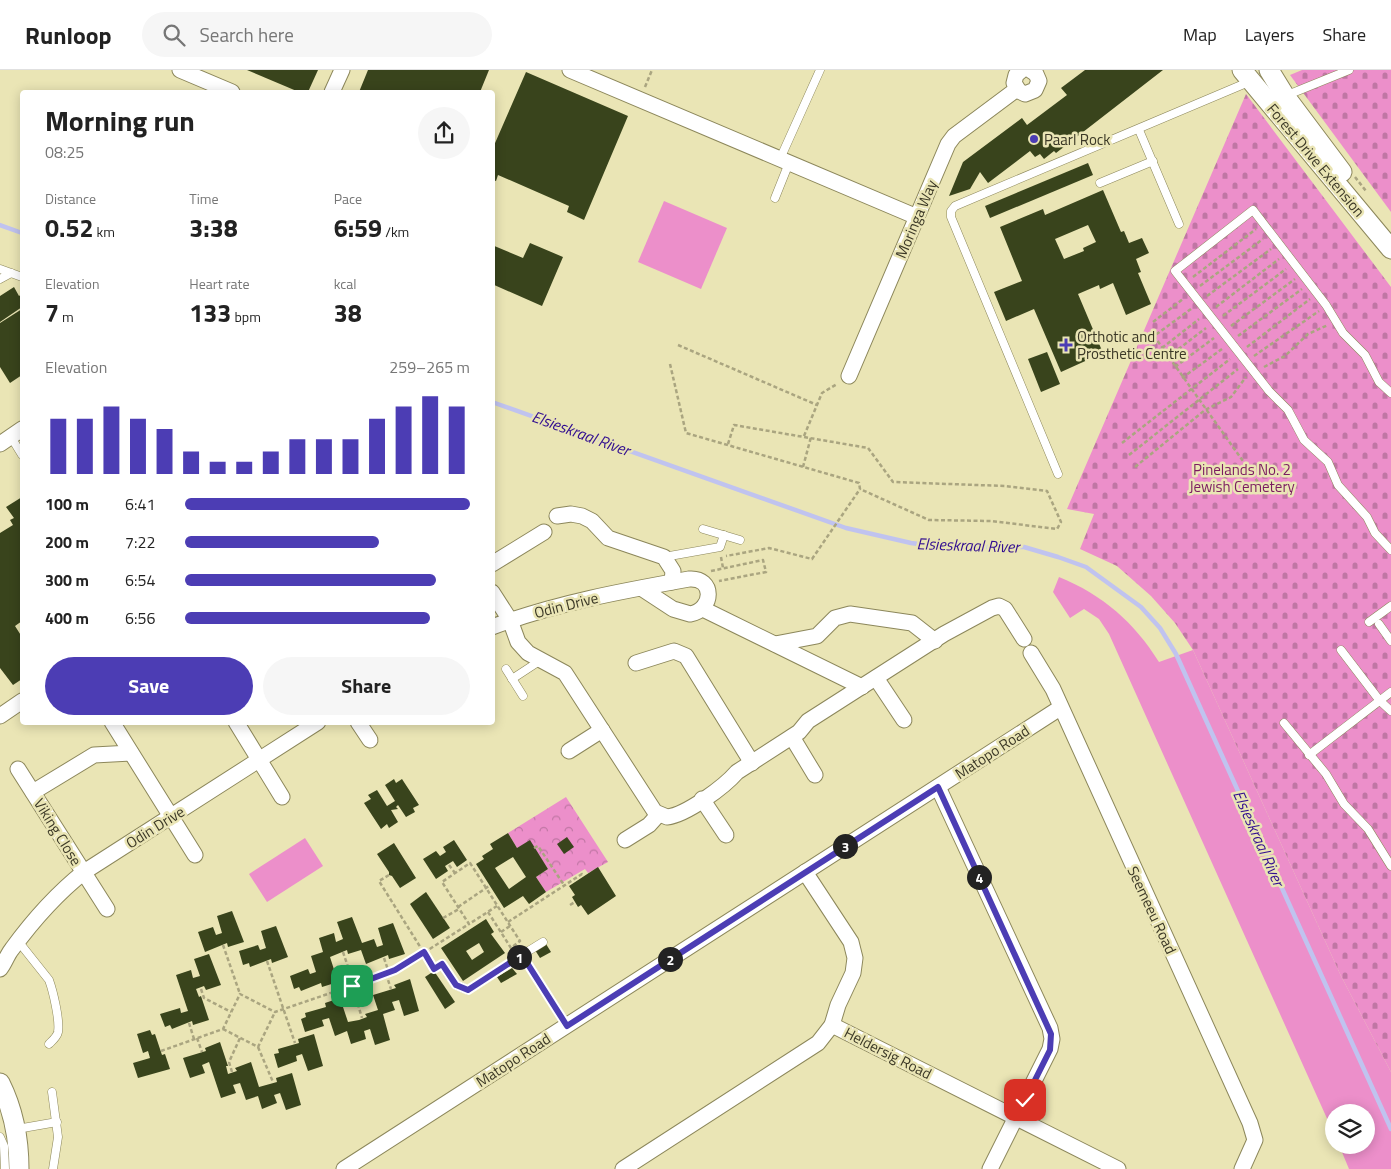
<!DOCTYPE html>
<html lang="en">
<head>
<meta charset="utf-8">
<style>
	body { margin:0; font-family:"Titillium Web",sans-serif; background:#f6f6f6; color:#222; height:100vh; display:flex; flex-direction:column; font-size:19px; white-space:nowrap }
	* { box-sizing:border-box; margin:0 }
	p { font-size:16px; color:#767676 }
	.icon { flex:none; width:28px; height:28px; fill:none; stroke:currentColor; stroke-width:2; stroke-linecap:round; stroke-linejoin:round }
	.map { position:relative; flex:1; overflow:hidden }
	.drawer { position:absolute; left:20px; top:20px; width:475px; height:635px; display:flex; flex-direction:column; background:#fff; border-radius:5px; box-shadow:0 2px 12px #0003 }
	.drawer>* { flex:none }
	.tools { position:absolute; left:1325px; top:1034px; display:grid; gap:10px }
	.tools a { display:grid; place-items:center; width:50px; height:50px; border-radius:50%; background:#fff; box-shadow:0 2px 12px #0003; font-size:25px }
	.pin { position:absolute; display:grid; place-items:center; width:42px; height:42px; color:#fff; margin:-21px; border-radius:10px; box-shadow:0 2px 8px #0006 }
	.km { position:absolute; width:25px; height:25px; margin:-12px; border-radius:50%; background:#222; color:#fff; font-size:14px; line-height:25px; text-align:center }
	.round { display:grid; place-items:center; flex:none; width:52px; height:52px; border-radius:26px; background:#f6f6f6 }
	.overview { display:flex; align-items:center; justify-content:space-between; height:85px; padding:0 25px }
	h1 { font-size:28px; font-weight:700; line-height:38px }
	.metrics { display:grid; grid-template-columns:repeat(3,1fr); gap:8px; height:85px; padding:5px 25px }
	.metrics div { display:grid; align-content:center }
	.metrics b { font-size:25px; font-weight:700 }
	.metrics small { font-size:14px; font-weight:400 }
	.metrics p { font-size:14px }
	.chart { height:140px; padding:10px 25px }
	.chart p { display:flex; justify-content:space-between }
	.chart svg { width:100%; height:90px; margin-top:5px; stroke:#4c3db4; stroke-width:6 }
	.cta { display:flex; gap:10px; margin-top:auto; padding:10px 25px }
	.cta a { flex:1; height:58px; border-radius:30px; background:#4c3db4; color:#fff; font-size:20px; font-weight:700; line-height:58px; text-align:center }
	.cta a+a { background:#f6f6f6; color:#222 }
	ul { padding:0 25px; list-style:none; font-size:16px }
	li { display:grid; grid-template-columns:80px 60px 1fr; align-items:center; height:38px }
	li i { height:12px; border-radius:6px; background:#4c3db4 }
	header { display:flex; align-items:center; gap:30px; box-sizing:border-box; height:70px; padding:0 25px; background:#fff; border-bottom:1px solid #e0e0e0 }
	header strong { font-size:24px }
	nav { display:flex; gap:28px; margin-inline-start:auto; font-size:18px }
	.search { width:350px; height:45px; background:#f6f6f6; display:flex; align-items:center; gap:12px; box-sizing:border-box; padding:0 18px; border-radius:28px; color:#767676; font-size:19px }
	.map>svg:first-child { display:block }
	.green { fill:#ec8fca }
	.cemetery { fill:url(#cemetery-stones) }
	.park { fill:url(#park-crowns) }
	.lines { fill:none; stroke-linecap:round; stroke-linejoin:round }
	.stream { stroke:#c0c3ef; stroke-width:4.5 }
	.building { fill:#39441c; fill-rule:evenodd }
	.service-casing { stroke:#8c875b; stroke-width:9 }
	.minor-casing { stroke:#8c875b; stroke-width:17 }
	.tertiary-casing { stroke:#8c875b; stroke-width:21 }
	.path { stroke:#aaa580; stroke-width:2.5; stroke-dasharray:4 2.5; stroke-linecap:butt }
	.service { stroke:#fff; stroke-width:8 }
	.minor { stroke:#fff; stroke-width:15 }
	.tertiary { stroke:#fff; stroke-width:19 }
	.route-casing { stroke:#fff; stroke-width:10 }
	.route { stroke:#4c3db4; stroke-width:6 }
	.poi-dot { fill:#4c3db4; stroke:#eae5b5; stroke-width:2 }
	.labels { text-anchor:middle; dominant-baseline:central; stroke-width:5; stroke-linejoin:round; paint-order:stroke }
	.poi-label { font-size:15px; fill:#3b3826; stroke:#eae5b5; text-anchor:start }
	.street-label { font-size:15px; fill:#3b3826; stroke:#eae5b5 }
	.park-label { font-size:15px; fill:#7b1c60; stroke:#eae5b5 }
	.water-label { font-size:16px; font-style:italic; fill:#310d90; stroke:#eae5b5 }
</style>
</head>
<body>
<header>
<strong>Runloop</strong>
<div class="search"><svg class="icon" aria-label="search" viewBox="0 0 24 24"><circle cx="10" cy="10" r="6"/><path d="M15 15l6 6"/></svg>Search here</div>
<nav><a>Map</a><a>Layers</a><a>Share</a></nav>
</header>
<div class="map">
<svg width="1391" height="1099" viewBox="0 0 1391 1099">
	<defs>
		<pattern id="cemetery-stones" width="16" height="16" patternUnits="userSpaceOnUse" patternTransform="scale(1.25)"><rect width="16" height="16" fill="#ec8fca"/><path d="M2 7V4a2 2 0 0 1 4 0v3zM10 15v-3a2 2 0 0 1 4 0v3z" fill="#c076a4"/></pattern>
		<pattern id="park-crowns" width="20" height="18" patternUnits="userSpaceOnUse" patternTransform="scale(1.25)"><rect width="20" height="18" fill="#ec8fca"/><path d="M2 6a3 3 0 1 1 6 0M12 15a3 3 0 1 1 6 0" fill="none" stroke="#c076a4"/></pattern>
	</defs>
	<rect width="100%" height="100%" fill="#eae5b5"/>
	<g class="green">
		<polygon points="664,131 727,158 701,219 638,192"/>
		<path d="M 1059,507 C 1103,525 1134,552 1159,592 L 1193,580 L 1341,906 L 1391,1002 L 1391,1099 L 1349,1099 L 1339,1075 L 1366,1075 L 1366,1042 L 1334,1042 L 1334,1064 L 1109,564 L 1099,549 L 1084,539 L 1070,548 L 1053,522 Z"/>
		<polygon points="305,768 323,796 267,832 249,804"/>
	</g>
	<g class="cemetery">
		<polygon points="1302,0 1391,0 1391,142 1290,5"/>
		<polygon points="1246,24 1391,217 1391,1002 1341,906 1193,580 1175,553 1151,526 1117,496 1080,479 1094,444 1067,439"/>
	</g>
	<polygon class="park" points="566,727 608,792 588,803 585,799 546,822 536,807 548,799 534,778 517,778 508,763"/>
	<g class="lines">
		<g class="stream">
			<polyline points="0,155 22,163"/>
			<polyline points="492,332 846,458 911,473 941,477 1024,477 1058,487 1086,497 1141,537 1160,558 1176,584 1391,1059"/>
		</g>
	</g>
	<g class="building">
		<polygon points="247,0 318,0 308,22 299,22"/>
		<polygon points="368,0 489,0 480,22 359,22"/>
		<polygon points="1085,0 1163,0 1056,83 1054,81 1044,89 1040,84 1035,87 1030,81 988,113 980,102 970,119 949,126 963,92 1022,48 1027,55 1067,25 1061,18"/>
		<polygon points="526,2 628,46 584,150 567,142 569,136 498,105 496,111 492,110 492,80"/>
		<polygon points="1088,93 1093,105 990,148 985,136"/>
		<path d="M 1103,120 L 1121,162 L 1124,161 L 1129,173 L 1142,168 L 1149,183 L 1136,189 L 1141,202 L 1138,203 L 1151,234 L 1126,245 L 1113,213 L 1100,219 L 1099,215 L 1078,224 L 1103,283 L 1061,302 L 1034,239 L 1006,251 L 994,222 L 1022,211 L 1000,157 L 1043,139 L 1045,145 ZM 1088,155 L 1096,172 L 1083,178 L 1084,181 L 1064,189 L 1055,169 Z"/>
		<polygon points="530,173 563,187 542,236 492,214 492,175 523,188"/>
		<polygon points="14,217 19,226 22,224 22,237 0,252 0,226"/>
		<polygon points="22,239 22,305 10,313 0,297 0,253"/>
		<polygon points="1047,282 1060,314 1041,322 1028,289"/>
		<polygon points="22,427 22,551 15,556 22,567 22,609 13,615 0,598 0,463 13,455 10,450 14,448 6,437"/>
		<polygon points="394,709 396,713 402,709 419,735 413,738 415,742 406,747 398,735 396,737 398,739 391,740 398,752 389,758 387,754 381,759 364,733 371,729 368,725 377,720 387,736 395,731 385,715"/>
		<path d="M 508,763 L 517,778 L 530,770 L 548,799 L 536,807 L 546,822 L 529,834 L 523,826 L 504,838 L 476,794 L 484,789 L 482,786 L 493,779 L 490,774 ZM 513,787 L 526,807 L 509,819 L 495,798 Z"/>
		<polygon points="567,767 574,777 564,784 557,774"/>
		<polygon points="454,770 467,790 457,797 453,791 445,796 448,801 436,809 423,789 436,781 440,786 446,782 443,777"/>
		<polygon points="394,773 416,808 400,818 392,806 389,805 389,802 377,784"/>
		<polygon points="598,797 616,826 588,845 581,835 578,837 572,827 575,825 569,816"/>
		<polygon points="426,822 450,858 433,869 410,834"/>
		<polygon points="232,841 244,872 228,877 227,873 205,882 198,862 213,857 216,865 222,863 217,846"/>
		<polygon points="352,847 362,873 374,869 377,877 383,875 378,858 393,853 405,884 389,889 388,885 366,894 361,880 348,884 347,880 330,887 338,912 322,917 321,913 301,921 299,917 294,919 290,906 308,899 310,904 316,902 311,886 323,882 319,868 334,863 336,872 343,869 337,852"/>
		<path d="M 486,849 L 494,862 L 491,864 L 505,883 L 463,911 L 441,878 ZM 479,873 L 484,882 L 472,890 L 466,881 Z"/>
		<polygon points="276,856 288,887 272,893 271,889 250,897 249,893 243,895 239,881 258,875 260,880 266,878 261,861"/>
		<polygon points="546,874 551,882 540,888 535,880"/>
		<polygon points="209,884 221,915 206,920 204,916 196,919 199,927 201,926 209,950 193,955 192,951 172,959 170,955 165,957 160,944 180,938 181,943 188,941 176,905 191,900 193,908 200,906 194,889"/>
		<polygon points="512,898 517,904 501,913 497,907"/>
		<polygon points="434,901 455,932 445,939 425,907"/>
		<polygon points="410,909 419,941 404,946 399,930 392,932 395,940 383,944 390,970 375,975 370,959 364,961 366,969 351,974 347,961 335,966 329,948 322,950 324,956 305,962 301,949 306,947 305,943 326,937 325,933 340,928 348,952 359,950 367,947 365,944 378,940 373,925 396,918 394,915"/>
		<polygon points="150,960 152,965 155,964 162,985 165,984 170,999 138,1008 133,993 150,988 148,981 143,983 137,964"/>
		<polygon points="314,964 323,996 308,1001 302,984 296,986 297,991 278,998 274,984 279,983 278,979 299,973 298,969"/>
		<polygon points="220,972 228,996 226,996 228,1004 237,1001 235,998 251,992 259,1017 277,1012 276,1008 292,1003 301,1035 286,1040 280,1023 274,1025 277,1033 262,1039 258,1026 246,1030 240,1013 233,1015 236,1023 221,1028 209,992 202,995 205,1003 190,1008 183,988 206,981 205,978"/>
	</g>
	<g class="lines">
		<defs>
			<g id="service">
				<polyline points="1285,26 1349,0"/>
				<polyline points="1139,60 1179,154"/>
				<polyline points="780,89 820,0"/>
				<polyline points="1100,113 1153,91"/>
				<polyline points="775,128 789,93"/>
				<polyline points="0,199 22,207"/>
				<polyline points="0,209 11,203"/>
				<polyline points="1391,323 1379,312 1365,285 1343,263 1326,235 1253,140 1175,201 1269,321 1288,340 1304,370 1328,392 1338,415 1367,447 1375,463 1391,480"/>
				<polyline points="11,367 22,385"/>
				<polyline points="1058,404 951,147 951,141 955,136 1251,11"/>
				<polyline points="703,459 740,470"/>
				<polyline points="664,487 720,477 724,465"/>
				<polyline points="1369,552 1391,536"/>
				<polyline points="1379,554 1391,571"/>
				<polyline points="1341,580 1380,631 1391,641"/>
				<polyline points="506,599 523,626"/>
				<polyline points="512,609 541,590"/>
				<polyline points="1284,653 1326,704 1344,734 1368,759 1391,796"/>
				<polyline points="1309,685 1391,622"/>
				<path d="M 18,871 L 49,910 C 53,921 60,950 58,962 C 57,967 52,971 49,974"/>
				<polyline points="543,872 522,885 567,956"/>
				<polyline points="447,902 456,915 468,920 522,885"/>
				<polyline points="52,1022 58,1067 53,1099"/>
				<polyline points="17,1059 57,1052"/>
				<polyline points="0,1067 4,1076 5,1099"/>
			</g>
			<g id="minor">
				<polyline points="180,0 232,22"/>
				<polyline points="570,0 917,147"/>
				<polyline points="1022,0 1016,5 1014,13 1019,21 1025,24 1035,20 1039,11 1036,4 1030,0"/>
				<polyline points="332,22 342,0"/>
				<polyline points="849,306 948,74 954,66 1017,19"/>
				<polyline points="0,374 22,359"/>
				<polyline points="557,446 571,444 582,446 592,451 608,468 664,487 673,501 672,512"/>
				<polyline points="492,494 544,462"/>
				<path d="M 492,522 L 510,550 L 518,572 L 528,583 L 565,603 L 655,742 L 667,747 C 686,745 724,717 737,702 L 799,662 L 808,651 L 944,564 L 992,538 L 999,536 L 1005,539 L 1024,569"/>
				<polyline points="703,539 862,617"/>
				<path d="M 492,557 C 556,533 622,521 689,509 C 715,507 714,540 690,544 L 673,539 L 641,518"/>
				<polyline points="775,574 817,566 835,548 850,544 912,553 935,571"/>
				<polyline points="1031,583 1053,619 1250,1053 1255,1070 1242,1099"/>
				<polyline points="636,593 674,581 686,586 752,693"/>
				<polyline points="876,608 904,650"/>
				<polyline points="0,646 22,631"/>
				<polyline points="112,652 195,785"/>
				<polyline points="236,652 282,727"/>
				<polyline points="358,652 370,670"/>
				<polyline points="792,667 815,705"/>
				<polyline points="569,681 602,660"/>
				<polyline points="18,699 107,839"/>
				<polyline points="938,717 1050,958 1052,969 1050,979 990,1099"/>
				<polyline points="33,722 94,685 131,683"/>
				<polyline points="702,729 726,765"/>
				<polyline points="625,770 649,755 658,745"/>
				<path d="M 0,899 C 5,893 7,885 12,879 C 34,849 55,825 84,802 L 318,652"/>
				<polyline points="832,955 1118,1099"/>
				<polyline points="344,1099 1060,638"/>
				<polyline points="623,1099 818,973 832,955 838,935 853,903 855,888 851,872 805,802"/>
			</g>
			<g id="tertiary">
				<polyline points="1242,0 1391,179"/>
				<polyline points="1269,0 1285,26 1342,102"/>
				<path d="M 0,1013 C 14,1041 19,1068 19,1099"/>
			</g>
		</defs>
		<use href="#service" class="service-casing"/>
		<use href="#minor" class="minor-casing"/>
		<use href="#tertiary" class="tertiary-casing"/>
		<g class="path">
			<polyline points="645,17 652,0"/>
			<polyline points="1355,107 1366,121"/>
			<polyline points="1193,207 1256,159"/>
			<polyline points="1200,216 1263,169"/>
			<polyline points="1207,226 1271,179"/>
			<polyline points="1216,237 1279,189"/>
			<polyline points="1191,239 1154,266 1265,422"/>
			<polyline points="1223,246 1286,199"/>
			<polyline points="1153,252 1183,229"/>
			<polyline points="1231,256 1295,209"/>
			<polyline points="1238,266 1302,219"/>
			<polyline points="678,275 817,335"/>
			<polyline points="1247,277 1310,229"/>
			<polyline points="1162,278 1199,249"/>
			<polyline points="1254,286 1319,241"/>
			<polyline points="1168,287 1206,258"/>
			<polyline points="670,294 686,363 859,413 860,419 812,489 769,478 726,486"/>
			<polyline points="1175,297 1214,268"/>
			<polyline points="1264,297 1285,286 1308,264 1328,255"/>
			<polyline points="1182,308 1222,279"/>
			<polyline points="804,366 822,323 837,314"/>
			<polyline points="1122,373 1230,289"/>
			<polyline points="728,374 734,355 868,378 893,412 1005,416 1047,421 1061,452 1057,459 991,451 929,450 860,419"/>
			<polyline points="1129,385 1238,299"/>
			<polyline points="803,397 811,367"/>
			<polyline points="1135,397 1205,340 1231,327 1246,307"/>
			<polyline points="721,487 723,498"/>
			<polyline points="711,501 763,490 766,502 719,511"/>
			<polyline points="534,778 538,776 564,815"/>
			<polyline points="449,795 455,803"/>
			<polyline points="389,805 379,811 434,899 437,897"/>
			<polyline points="570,835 575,832"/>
			<polyline points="458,837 489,816"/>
			<path d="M 488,842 L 511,878 L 520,871 C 503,845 487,819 470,793 L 442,812 L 469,854 L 497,836"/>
			<polyline points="443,848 459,839"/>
			<polyline points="508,852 582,804 583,805"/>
			<polyline points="501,862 510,856"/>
			<polyline points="223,875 240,924"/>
			<polyline points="343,882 354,915"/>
			<polyline points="384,888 389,903"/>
			<polyline points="267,891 295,973"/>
			<polyline points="386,904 391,919"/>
			<polyline points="352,915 362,948"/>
			<polyline points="201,919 204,928 231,942"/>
			<polyline points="189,953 194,969"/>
			<polyline points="223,959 258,977 275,942"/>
			<polyline points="197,968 202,982"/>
			<polyline points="258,977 273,1012"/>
			<polyline points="161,981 223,959 240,924 275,942 395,901 469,854"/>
			<polyline points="232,1002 229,992 240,968"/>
		</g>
		<use href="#service" class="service"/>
		<use href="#minor" class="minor"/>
		<use href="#tertiary" class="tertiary"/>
	</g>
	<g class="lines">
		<defs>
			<polyline id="route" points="352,916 395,900 424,882 434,899 442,894 456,915 468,920 522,885 567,956 938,717 1051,964 1050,980 1025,1030"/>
		</defs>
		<use href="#route" class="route-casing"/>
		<use href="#route" class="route"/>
	</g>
	<g class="poi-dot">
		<circle cx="1034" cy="69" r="5"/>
		<path d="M1063.5 267.5h5v5h5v5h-5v5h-5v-5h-5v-5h5z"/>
	</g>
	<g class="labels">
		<g class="poi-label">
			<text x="1044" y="69">Paarl Rock</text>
			<text x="1077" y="266">Orthotic and<tspan x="1077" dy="17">Prosthetic Centre</tspan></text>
		</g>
		<g class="street-label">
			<text transform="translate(1316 90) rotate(50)">Forest Drive Extension</text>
			<text transform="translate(916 149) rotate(-67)">Moringa Way</text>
			<text transform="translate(566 535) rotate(-14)">Odin Drive</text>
			<text transform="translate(992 682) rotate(-33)">Matopo Road</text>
			<text transform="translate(155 757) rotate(-32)">Odin Drive</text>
			<text transform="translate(58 762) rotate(58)">Viking Close</text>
			<text transform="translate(1152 840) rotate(65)">Seemeeu Road</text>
			<text transform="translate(888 983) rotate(27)">Heldersig Road</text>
			<text transform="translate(513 990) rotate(-33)">Matopo Road</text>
		</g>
		<g class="park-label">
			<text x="1242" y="399">Pinelands No. 2<tspan x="1242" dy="17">Jewish Cemetery</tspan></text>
		</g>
		<g class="water-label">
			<text transform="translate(581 363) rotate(20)">Elsieskraal River</text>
			<text transform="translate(968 475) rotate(2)">Elsieskraal River</text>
			<text transform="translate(1259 768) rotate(66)">Elsieskraal River</text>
		</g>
	</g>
</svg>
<div class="tools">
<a><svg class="icon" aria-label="layers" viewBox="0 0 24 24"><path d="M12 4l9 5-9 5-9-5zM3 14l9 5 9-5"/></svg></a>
</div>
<div class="pin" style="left:352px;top:916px;background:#1e9e55"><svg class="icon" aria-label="arrive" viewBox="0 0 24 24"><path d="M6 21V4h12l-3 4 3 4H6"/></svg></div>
<div class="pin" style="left:1025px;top:1030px;background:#d93025"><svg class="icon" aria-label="check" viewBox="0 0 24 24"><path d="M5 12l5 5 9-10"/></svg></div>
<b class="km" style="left:519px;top:887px">1</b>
<b class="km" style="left:670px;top:889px">2</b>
<b class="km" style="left:845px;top:776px">3</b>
<b class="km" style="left:979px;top:807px">4</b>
<section class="drawer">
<div class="overview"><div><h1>Morning run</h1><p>08:25</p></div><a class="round"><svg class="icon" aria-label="share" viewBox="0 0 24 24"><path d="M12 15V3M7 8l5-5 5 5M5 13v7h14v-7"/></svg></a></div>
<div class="metrics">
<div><p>Distance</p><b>0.52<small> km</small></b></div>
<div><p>Time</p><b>3:38</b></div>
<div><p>Pace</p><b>6:59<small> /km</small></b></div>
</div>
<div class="metrics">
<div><p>Elevation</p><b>7<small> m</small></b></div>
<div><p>Heart rate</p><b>133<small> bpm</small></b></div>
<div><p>kcal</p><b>38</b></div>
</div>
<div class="chart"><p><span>Elevation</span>259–265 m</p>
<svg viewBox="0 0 160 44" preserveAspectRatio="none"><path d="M5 44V17M15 44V17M25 44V11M35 44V17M45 44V22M55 44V33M65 44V38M75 44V38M85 44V33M95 44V27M105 44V27M115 44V27M125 44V17M135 44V11M145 44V6M155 44V11"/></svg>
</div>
<ul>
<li><b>100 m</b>6:41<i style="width:100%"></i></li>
<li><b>200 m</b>7:22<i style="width:68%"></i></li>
<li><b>300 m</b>6:54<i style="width:88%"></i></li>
<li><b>400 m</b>6:56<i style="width:86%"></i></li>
</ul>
<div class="cta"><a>Save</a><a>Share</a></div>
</section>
</div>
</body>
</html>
